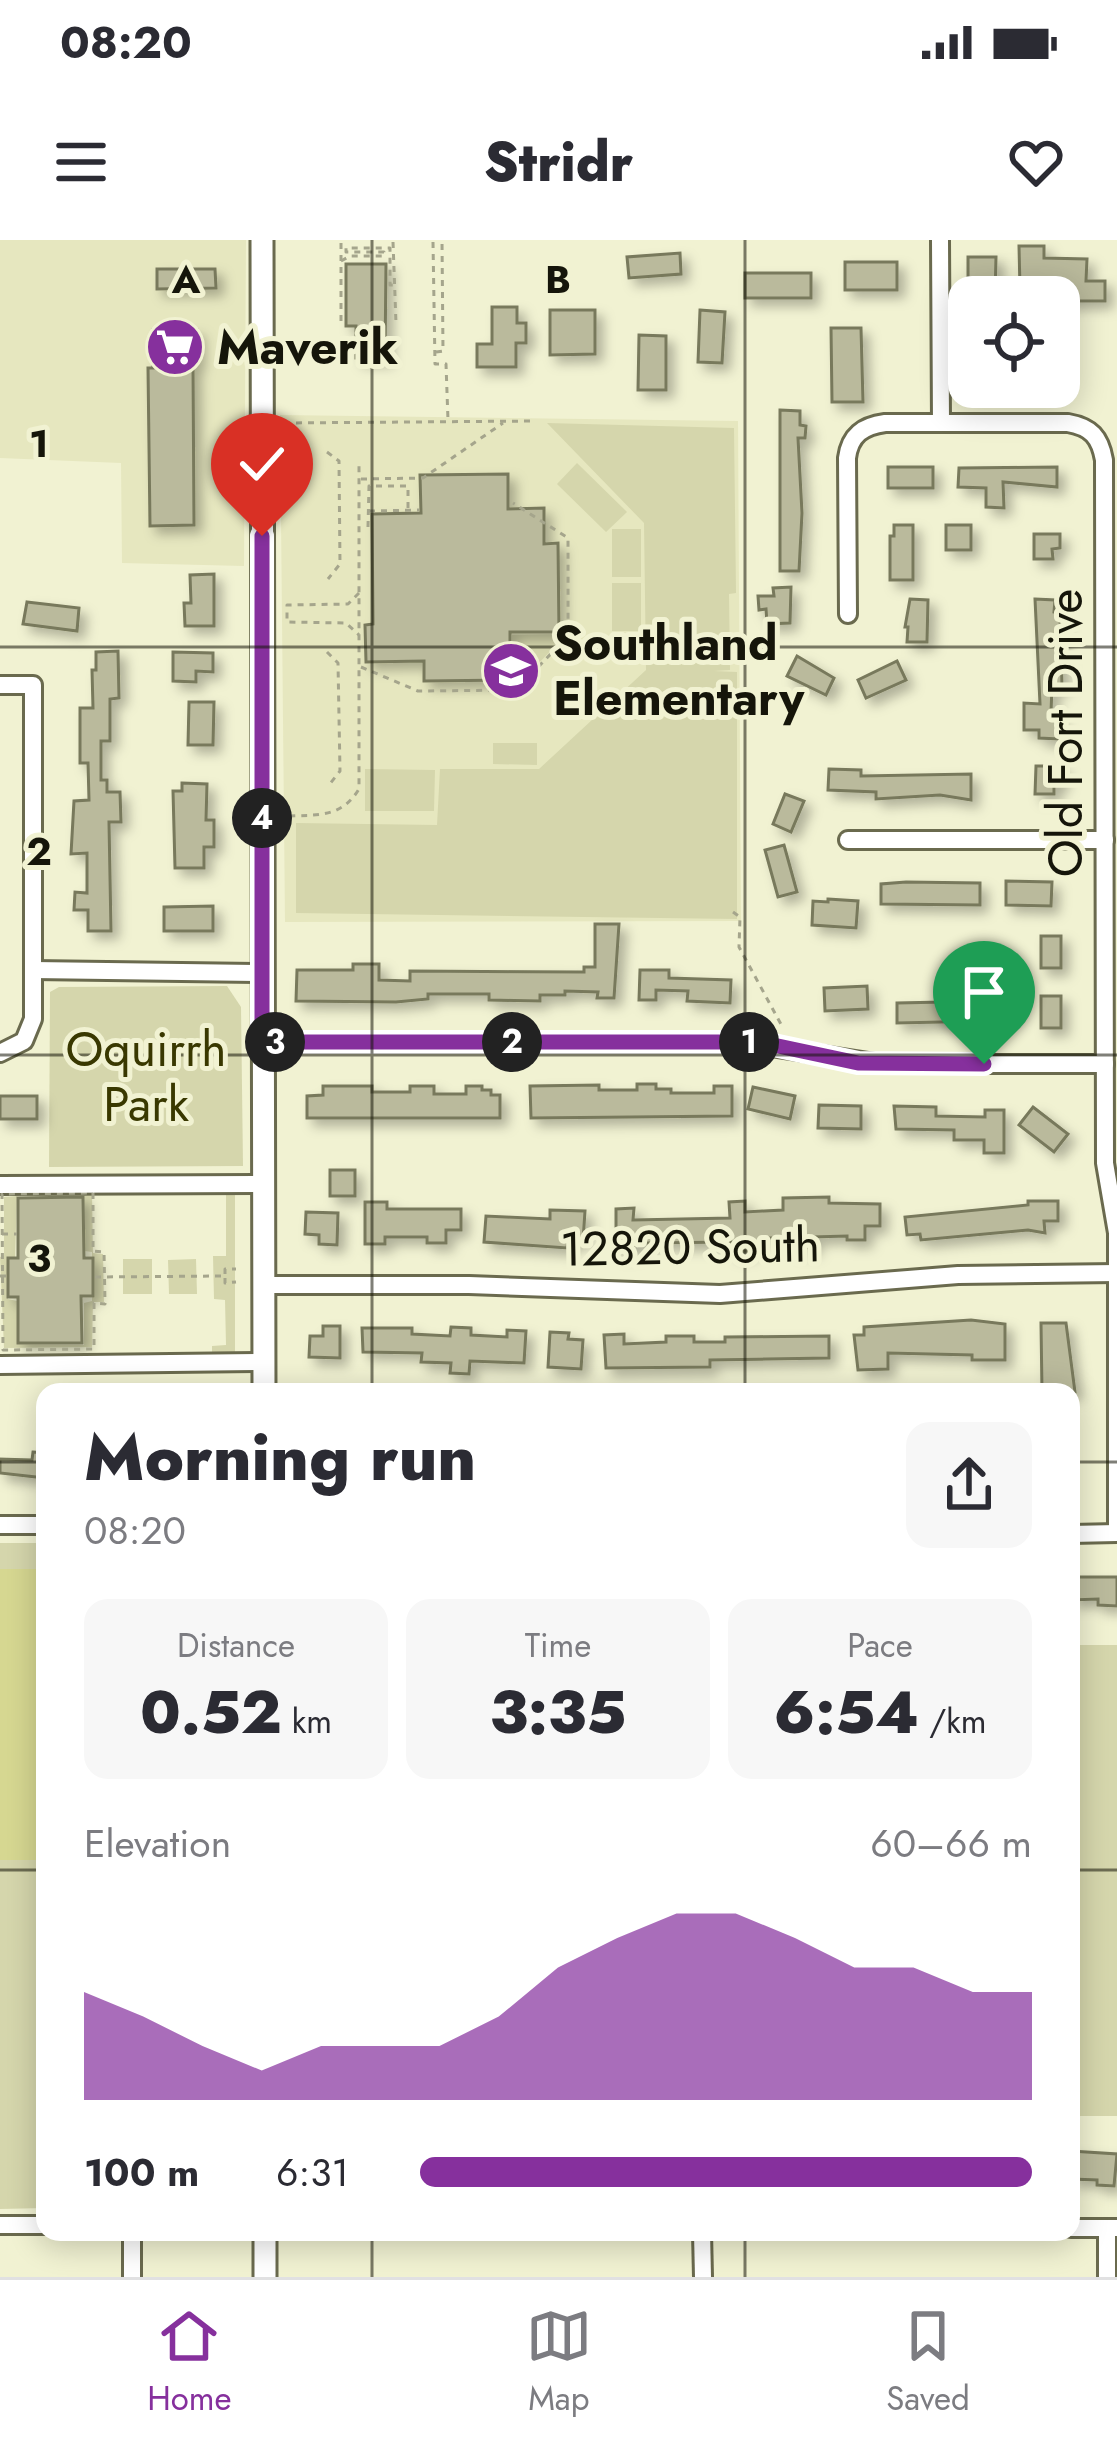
<!DOCTYPE html>
<html lang="en">
<head>
<meta charset="utf-8">
<style>
	body { margin:0; font-family:Jost,sans-serif; background:#f7f7f7; color:#2b2b33; height:100vh; display:flex; flex-direction:column; font-size:45px; white-space:nowrap }
	* { box-sizing:border-box; margin:0 }
	p { font-size:39px; color:#7c7c81 }
	.icon { flex:none; width:66px; height:66px; fill:none; stroke:currentColor; stroke-width:2; stroke-linecap:round; stroke-linejoin:round }
	.map { position:relative; flex:1; overflow:hidden }
	.sheet { position:absolute; left:36px; top:1143px; width:1044px; height:858px; display:flex; flex-direction:column; background:#fff; border-radius:24px; box-shadow:0 6px 30px #0003 }
	.sheet>* { flex:none }
	.controls { position:absolute; left:948px; top:36px; display:grid; gap:24px }
	.controls a { display:grid; place-items:center; width:132px; height:132px; border-radius:24px; background:#fff; box-shadow:0 6px 30px #0003; font-size:60px }
	.pin { position:absolute; display:grid; place-items:center; width:102px; height:102px; color:#fff; margin:-123px -51px; border-radius:50% 50% 50% 0; rotate:-45deg; box-shadow:0 0 12px #0007 }
	.pin .icon { rotate:45deg }
	.km { position:absolute; width:60px; height:60px; margin:-30px; border-radius:50%; background:#222; color:#fff; font-size:33px; line-height:60px; text-align:center }
	.round { display:grid; place-items:center; flex:none; width:126px; height:126px; border-radius:24px; background:#f7f7f7 }
	.overview { display:flex; align-items:center; justify-content:space-between; height:204px; padding:0 48px }
	h1 { font-size:66px; font-weight:800; line-height:90px }
	.stats { display:grid; grid-template-columns:repeat(3,1fr); gap:18px; height:204px; padding:12px 48px }
	.stats div { display:grid; align-content:center; border-radius:24px; background:#f7f7f7; text-align:center }
	.stats b { font-size:60px; font-weight:800 }
	.stats small { font-size:33px; font-weight:400 }
	.stats p { font-size:33px }
	.chart { height:336px; padding:24px 48px }
	.chart p { display:flex; justify-content:space-between }
	.chart svg { width:100%; height:216px; margin-top:12px; fill:#86309d; opacity:.7 }
	ul { padding:0 48px; list-style:none; font-size:39px }
	li { display:grid; grid-template-columns:192px 144px 1fr; align-items:center; height:90px }
	li i { height:30px; border-radius:15px; background:#86309d }
	.status { display:flex; justify-content:space-between; align-items:center; height:84px; padding:0 60px; background:#fff; direction:ltr }
	.status svg { height:33px; fill:currentColor }
	header { display:flex; justify-content:space-between; align-items:center; height:156px; padding:0 48px; background:#fff; font-size:54px; font-weight:800 }
	.tab-bar { display:flex; justify-content:space-around; align-items:center; height:168px; border-top:3px solid #e1e1e2; background:#fff; font-size:33px; color:#7c7c81 }
	.tab-bar a { display:grid; justify-items:center; gap:6px }
	.tab-bar .on { color:#86309d }
	.map>svg:first-child { display:block }
	.built { fill:#e6e7bf }
	.green { fill:#d5d6ac }
	.water { fill:#d6d791 }
	.building { fill:#baba9c; stroke:#78795c; stroke-width:3; filter:url(#shadow) }
	.lines { fill:none; stroke-linecap:round; stroke-linejoin:round }
	.minor-casing { stroke:#6a6a4e; stroke-width:22 }
	.major-casing { stroke:#6a6a4e; stroke-width:27 }
	.path { stroke:#a5a58c; stroke-width:3; stroke-dasharray:6 6; stroke-linecap:butt }
	.minor { stroke:#fff; stroke-width:16 }
	.major { stroke:#fff; stroke-width:21 }
	.route-casing { stroke:#fff; stroke-width:24 }
	.route { stroke:#86309d; stroke-width:15 }
	.grid { fill:none; stroke:#15150a; stroke-width:3; stroke-opacity:0.55 }
	.labels { text-anchor:middle; dominant-baseline:central; stroke-width:10; stroke-linejoin:round; paint-order:stroke }
	.poi-label { font-size:48px; font-weight:bold; fill:#15150a; stroke:#f1f2d2; text-anchor:start }
	.street-label { font-size:48px; fill:#15150a; stroke:#f1f2d2 }
	.park-label { font-size:48px; fill:#393800; stroke:#f1f2d2 }
	.grid-label { font-size:39px; text-anchor:middle; font-weight:bold; fill:#15150a; stroke:#f1f2d2; stroke-width:10; stroke-linejoin:round; paint-order:stroke }
</style>
</head>
<body>
<div class="status"><b>08:20</b><svg viewBox="0 0 49 12"><path d="M0 12V9h3v3zM5 12V6h3v6zM10 12V3h3v9zM15 12V0h3v12zM26 1h20v11H26zM47 4h2v5h-2z"/></svg></div>
<header><svg class="icon" aria-label="menu" viewBox="0 0 24 24"><path d="M4 6h16M4 12h16M4 18h16"/></svg>Stridr<svg class="icon" aria-label="heart" viewBox="0 0 24 24"><path d="M12 20l-8-8c-3-5 5-10 8-4 3-6 11-1 8 4z"/></svg></header>
<div class="map">
<svg width="1117" height="2037" viewBox="0 0 1117 2037">
	<defs>
		<filter id="shadow"><feDropShadow dx="7" dy="7" stdDeviation="6" flood-color="#0004"/></filter>
	</defs>
	<rect width="100%" height="100%" fill="#f1f2d2"/>
	<g class="built">
		<polygon points="0,0 246,0 244,326 122,323 121,223 0,218"/>
		<polygon points="280,175 738,181 741,681 285,682"/>
	</g>
	<g class="green">
		<polygon points="547,183 734,188 736,353 729,354 730,430 714,431 737,432 737,679 296,673 296,583 437,585 440,529 539,529 646,430 644,283"/>
		<polygon points="577,223 627,272 606,292 557,244"/>
		<rect x="612" y="289" width="29" height="48"/>
		<rect x="612" y="343" width="29" height="48"/>
		<polygon points="558,394 559,402 515,448 511,445 512,395"/>
		<polygon points="537,503 537,525 493,524 493,503"/>
		<polygon points="365,529 435,530 434,571 365,571"/>
		<polygon points="227,746 241,767 243,926 49,927 50,752 59,747"/>
		<polygon points="235,953 235,1113 212,1113 212,1106 226,1105 225,1060 214,1059 213,1016 226,1016 226,954"/>
		<polygon points="84,955 92,955 93,1013 103,1014 104,1062 93,1062 92,1107 4,1108 0,1017 4,1016 4,957 17,956 15,1017 8,1018 8,1059 17,1061 17,1104 84,1105 84,1063 92,1061 92,1012 85,1011"/>
		<rect x="123" y="1019" width="29" height="35"/>
		<polygon points="196,1019 197,1054 169,1054 168,1020"/>
		<polygon points="0,1303 45,1303 45,1968 0,1969"/>
		<rect x="1071" y="1405" width="46" height="471"/>
	</g>
	<rect class="water" x="0" y="1329" width="45" height="291"/>
	<g class="building">
		<polygon points="1019,6 1044,6 1044,18 1087,19 1086,41 1105,41 1105,61 1062,61 1063,48 1020,49"/>
		<polygon points="680,13 681,34 629,38 627,17"/>
		<polygon points="968,17 996,17 995,57 968,57"/>
		<rect x="845" y="22" width="52" height="28"/>
		<polygon points="346,24 386,24 385,118 356,118 356,86 346,86"/>
		<polygon points="157,29 215,29 216,48 157,49"/>
		<rect x="745" y="33" width="66" height="25"/>
		<polygon points="492,67 517,67 517,83 526,83 526,103 516,103 516,127 477,127 477,104 492,104"/>
		<polygon points="550,70 595,70 595,114 550,115"/>
		<polygon points="700,70 725,72 722,123 698,122"/>
		<polygon points="831,88 861,88 863,162 832,162"/>
		<polygon points="153,90 197,90 197,123 193,123 194,285 150,286 148,128 153,128"/>
		<polygon points="639,95 666,96 666,150 638,150"/>
		<polygon points="780,170 800,171 800,185 806,186 805,198 798,198 802,273 799,331 780,331"/>
		<rect x="888" y="227" width="45" height="21"/>
		<polygon points="1057,227 1057,247 1003,242 1004,268 986,267 986,248 958,247 959,228"/>
		<polygon points="508,234 508,269 544,268 544,304 558,303 559,392 510,392 510,440 424,441 424,421 366,422 365,385 373,384 372,274 421,273 420,235"/>
		<polygon points="894,285 913,285 913,340 890,340 890,296 894,296"/>
		<rect x="946" y="285" width="25" height="25"/>
		<polygon points="1034,294 1060,294 1060,308 1052,309 1053,319 1034,319"/>
		<polygon points="214,334 214,386 185,386 184,363 191,363 190,335"/>
		<polygon points="791,347 790,383 767,384 766,369 759,370 758,356 774,356 773,348"/>
		<polygon points="910,359 928,360 927,402 907,402 908,387 905,387"/>
		<polygon points="1035,359 1055,360 1054,372 1060,373 1062,446 1052,446 1051,473 1059,479 1059,499 1039,498 1039,490 1024,490 1024,463 1040,464"/>
		<polygon points="27,362 79,368 77,391 23,384"/>
		<polygon points="118,411 119,458 110,459 110,501 101,501 101,540 107,540 107,552 120,552 121,582 109,582 111,691 88,691 88,670 74,670 75,652 87,653 87,613 71,614 74,561 89,560 88,523 80,523 80,468 93,468 92,430 96,430 96,412"/>
		<polygon points="173,412 213,413 213,432 196,431 196,442 173,441"/>
		<polygon points="797,416 834,438 826,455 787,436"/>
		<polygon points="897,421 906,440 866,458 858,440"/>
		<polygon points="189,462 214,462 213,505 188,505"/>
		<polygon points="1036,526 1061,526 1061,543 1054,543 1054,554 1035,554"/>
		<polygon points="829,529 861,530 861,536 971,534 971,560 940,555 876,559 876,552 828,550"/>
		<polygon points="182,543 207,544 206,580 214,580 214,607 204,607 204,628 175,628 173,551 182,551"/>
		<polygon points="785,554 804,561 791,592 773,584"/>
		<polygon points="784,605 797,652 778,657 765,610"/>
		<polygon points="1006,641 1052,642 1051,666 1006,665"/>
		<polygon points="906,642 980,643 980,665 881,664 881,644"/>
		<polygon points="828,659 858,661 856,688 812,685 813,661 828,662"/>
		<polygon points="213,666 213,691 164,691 164,667"/>
		<polygon points="595,684 619,684 614,758 597,758 598,752 565,751 565,755 540,755 540,761 489,760 489,754 428,754 428,759 396,762 296,761 297,730 353,730 353,724 379,724 379,740 410,741 410,731 584,732 584,727 595,727"/>
		<rect x="1041" y="696" width="20" height="32"/>
		<polygon points="640,730 669,730 669,738 731,740 730,763 687,761 688,751 656,750 656,760 639,760"/>
		<polygon points="942,745 962,745 962,757 989,756 989,781 897,783 897,763 943,762"/>
		<polygon points="867,746 868,769 825,771 824,748"/>
		<rect x="1041" y="756" width="20" height="32"/>
		<polygon points="637,844 656,844 656,849 671,849 671,853 714,853 714,846 732,846 732,876 531,878 530,846 599,845 599,850 637,850"/>
		<polygon points="323,846 372,846 372,852 410,852 410,846 434,846 434,854 466,854 466,846 482,846 482,850 491,850 491,855 500,855 500,878 307,878 307,856 323,855"/>
		<polygon points="753,847 795,856 790,879 748,869"/>
		<rect x="0" y="856" width="37" height="23"/>
		<polygon points="819,865 861,866 861,889 818,888"/>
		<polygon points="894,866 936,867 936,876 985,877 985,870 1004,870 1004,913 984,913 984,900 954,900 954,890 896,889"/>
		<polygon points="1033,867 1068,894 1054,912 1019,885"/>
		<rect x="330" y="930" width="25" height="26"/>
		<polygon points="83,957 84,1018 93,1018 93,1056 81,1056 82,1103 18,1103 18,1057 8,1057 8,1018 18,1018 18,958"/>
		<polygon points="829,957 829,963 880,964 880,986 865,986 865,1000 847,1000 847,996 813,997 813,1008 793,1008 793,998 762,998 762,1003 748,1003 749,1011 731,1012 731,1002 648,1003 634,1005 633,1010 616,1011 616,969 634,968 633,980 730,978 729,962 745,961 745,972 783,970 783,958"/>
		<polygon points="1028,961 1058,961 1058,981 1044,981 1045,993 1028,990 921,1000 920,994 907,995 905,977 1028,965"/>
		<polygon points="365,962 387,962 387,969 461,969 461,990 446,990 446,1003 427,1003 427,997 385,997 385,1004 365,1004"/>
		<polygon points="550,970 585,971 583,1001 568,1000 567,1008 484,1002 486,976 550,979"/>
		<polygon points="306,972 338,973 337,1005 319,1004 319,995 305,994"/>
		<polygon points="971,1080 1005,1084 1005,1120 972,1120 972,1115 888,1113 888,1129 858,1130 854,1095 864,1095 864,1087"/>
		<polygon points="1041,1083 1066,1083 1075,1152 1042,1152"/>
		<polygon points="323,1086 340,1086 340,1118 309,1117 310,1096 323,1096"/>
		<polygon points="451,1087 471,1088 471,1095 507,1097 507,1090 526,1091 524,1123 470,1121 469,1134 450,1133 451,1123 421,1122 422,1113 363,1112 362,1088 412,1088 412,1094 450,1096"/>
		<polygon points="550,1092 569,1093 568,1099 583,1100 581,1129 548,1127"/>
		<polygon points="624,1094 624,1104 666,1102 666,1096 694,1096 694,1102 725,1102 725,1097 829,1096 829,1118 710,1120 710,1127 606,1128 604,1095"/>
		<polygon points="33,1212 45,1213 45,1238 0,1233 0,1219 32,1220"/>
		<polygon points="1071,1337 1117,1337 1117,1366 1098,1365 1098,1359 1071,1360"/>
		<polygon points="1071,1911 1117,1914 1114,1946 1097,1945 1097,1940 1071,1939"/>
	</g>
	<g class="lines">
		<defs>
			<g id="minor">
				<polyline points="940,0 941,183"/>
				<path d="M 848,374 L 847,218 C 850,195 863,186 885,183 L 1068,183 C 1091,187 1100,197 1104,220 L 1105,923 L 1117,993 L 1117,1293"/>
				<polyline points="0,445 33,445 33,779 24,801 0,813"/>
				<polyline points="848,600 1105,600"/>
				<polyline points="33,730 262,733"/>
				<polyline points="262,802 739,802 882,824 1105,824"/>
				<polyline points="0,945 263,944"/>
				<polyline points="264,1045 469,1045 720,1054 958,1035 1117,1033"/>
				<polyline points="0,1125 264,1122"/>
				<polyline points="0,1285 45,1285"/>
				<polyline points="1071,1294 1117,1293"/>
				<polyline points="0,1985 45,1985"/>
				<polyline points="1071,1988 1116,1988"/>
				<polyline points="132,1992 132,2037"/>
				<polyline points="702,1992 703,2037"/>
				<polyline points="1107,2037 1107,1988"/>
			</g>
			<g id="major">
				<polyline points="262,0 264,1152"/>
				<polyline points="265,1992 265,2037"/>
			</g>
		</defs>
		<use href="#minor" class="minor-casing"/>
		<use href="#major" class="major-casing"/>
		<g class="path">
			<polyline points="393,2 396,84"/>
			<polyline points="433,2 435,124 446,124 448,180"/>
			<polyline points="341,3 341,85"/>
			<polyline points="341,21 350,16 384,16 384,12 346,12 346,8 390,8 390,45 395,45"/>
			<polyline points="436,112 443,111 442,0"/>
			<polyline points="284,183 535,181"/>
			<polyline points="327,212 339,221 340,324 328,339"/>
			<polyline points="361,239 423,238 503,183"/>
			<polyline points="369,271 419,270"/>
			<polyline points="368,287 369,246 408,246 408,270"/>
			<polyline points="359,353 348,364 287,365 287,382 346,383 359,395"/>
			<polyline points="327,412 338,423 340,531 329,545"/>
			<polyline points="361,427 418,451 516,450 568,396 568,298 513,263"/>
			<path d="M 289,576 C 319,575 342,577 359,549 L 359,221"/>
			<polyline points="733,672 740,677 739,707 783,788"/>
			<polygon points="93,953 93,1011 104,1012 105,1064 94,1063 94,1109 3,1110 2,954"/>
			<polyline points="2,994 17,994"/>
			<polyline points="0,1036 7,1036"/>
			<polyline points="95,1037 225,1036 225,1029 236,1029"/>
			<polyline points="225,1038 225,1043 236,1042"/>
		</g>
		<use href="#minor" class="minor"/>
		<use href="#major" class="major"/>
	</g>
	<g class="lines">
		<defs>
			<polyline id="route" points="262,296 262,802 739,802 764,803 858,823 984,824"/>
		</defs>
		<use href="#route" class="route-casing"/>
		<use href="#route" class="route"/>
	</g>
	<path class="grid" d="M 372,0 L 372,1152M 745,0 L 745,1152M 0,407 L 1117,407M 0,815 L 1117,815M 0,1222 L 45,1222M 1071,1222 L 1117,1222M 0,1630 L 45,1630M 1071,1630 L 1117,1630M 372,1992 L 372,2037M 745,1992 L 745,2037"/>
	<defs>
		<symbol id="supermarket-disc" viewBox="-11 -11 22 22"><circle r="9.5" fill="#86309d" stroke="#f1f2d2"/><path d="M-6-5.5h2.5l.6 2H6L4.5 2H-2.5L-4.4-4H-6ZM-1.5 3.2a1.3 1.3 0 1 0 .1 0ZM3 3.2a1.3 1.3 0 1 0 .1 0Z" fill="#fff"/></symbol>
		<symbol id="school-disc" viewBox="-11 -11 22 22"><circle r="9.5" fill="#86309d" stroke="#f1f2d2"/><path d="M0-5L7-2L0 1L-7-2ZM-4 1L0 2.5L4 1V4Q0 6-4 4Z" fill="#fff"/></symbol>
	</defs>
	<g fill-rule="evenodd">
		<use href="#supermarket-disc" x="142" y="74" width="66" height="66"/>
		<use href="#school-disc" x="478" y="398" width="66" height="66"/>
	</g>
	<g class="labels">
		<g class="poi-label">
			<text x="217" y="107">Maverik</text>
			<text x="553" y="403">Southland<tspan x="553" dy="55">Elementary</tspan></text>
		</g>
		<g class="street-label">
			<text transform="translate(1065 493) rotate(-90)">Old Fort Drive</text>
			<text transform="translate(690 1007) rotate(-1)">12820 South</text>
		</g>
		<g class="park-label">
			<text x="146" y="809">Oquirrh<tspan x="146" dy="55">Park</tspan></text>
		</g>
	</g>
	<g class="grid-label">
		<text x="186" y="53">A</text>
		<text x="558" y="53">B</text>
		<text x="39" y="217">1</text>
		<text x="39" y="625">2</text>
		<text x="39" y="1032">3</text>
	</g>
</svg>
<div class="controls">
<a><svg class="icon" aria-label="locate" viewBox="0 0 24 24"><circle cx="12" cy="12" r="6"/><path d="M12 2v4M12 18v4M2 12h4M18 12h4"/></svg></a>
</div>
<div class="pin" style="left:984px;top:824px;background:#1e9e55"><svg class="icon" aria-label="arrive" viewBox="0 0 24 24"><path d="M6 21V4h12l-3 4 3 4H6"/></svg></div>
<div class="pin" style="left:262px;top:296px;background:#d93025"><svg class="icon" aria-label="check" viewBox="0 0 24 24"><path d="M5 12l5 5 9-10"/></svg></div>
<b class="km" style="left:749px;top:802px">1</b>
<b class="km" style="left:512px;top:802px">2</b>
<b class="km" style="left:275px;top:802px">3</b>
<b class="km" style="left:262px;top:578px">4</b>
<section class="sheet">
<div class="overview"><div><h1>Morning run</h1><p>08:20</p></div><a class="round"><svg class="icon" aria-label="share" viewBox="0 0 24 24"><path d="M12 15V3M7 8l5-5 5 5M5 13v7h14v-7"/></svg></a></div>
<div class="stats">
<div><p>Distance</p><b>0.52<small> km</small></b></div>
<div><p>Time</p><b>3:35</b></div>
<div><p>Pace</p><b>6:54<small> /km</small></b></div>
</div>
<div class="chart"><p><span>Elevation</span>60–66 m</p>
<svg viewBox="0 0 160 44" preserveAspectRatio="none"><path d="M0 44V22L10 27L20 33L30 38L40 33L50 33L60 33L70 27L80 17L90 11L100 6L110 6L120 11L130 17L140 17L150 22L160 22V44z"/></svg>
</div>
<ul>
<li><b>100 m</b>6:31<i style="width:100%"></i></li>
</ul>
</section>
</div>
<nav class="tab-bar">
<a class="on"><svg class="icon" aria-label="home" viewBox="0 0 24 24"><path d="M3 11l9-7 9 7M6 9v11h12V9"/></svg>Home</a>
<a><svg class="icon" aria-label="map" viewBox="0 0 24 24"><path d="M3 6l6-2 6 2 6-2v14l-6 2-6-2-6 2zM9 4v14M15 6v14"/></svg>Map</a>
<a><svg class="icon" aria-label="saved" viewBox="0 0 24 24"><path d="M7 4h10v16l-5-4-5 4z"/></svg>Saved</a>
</nav>
</body>
</html>
